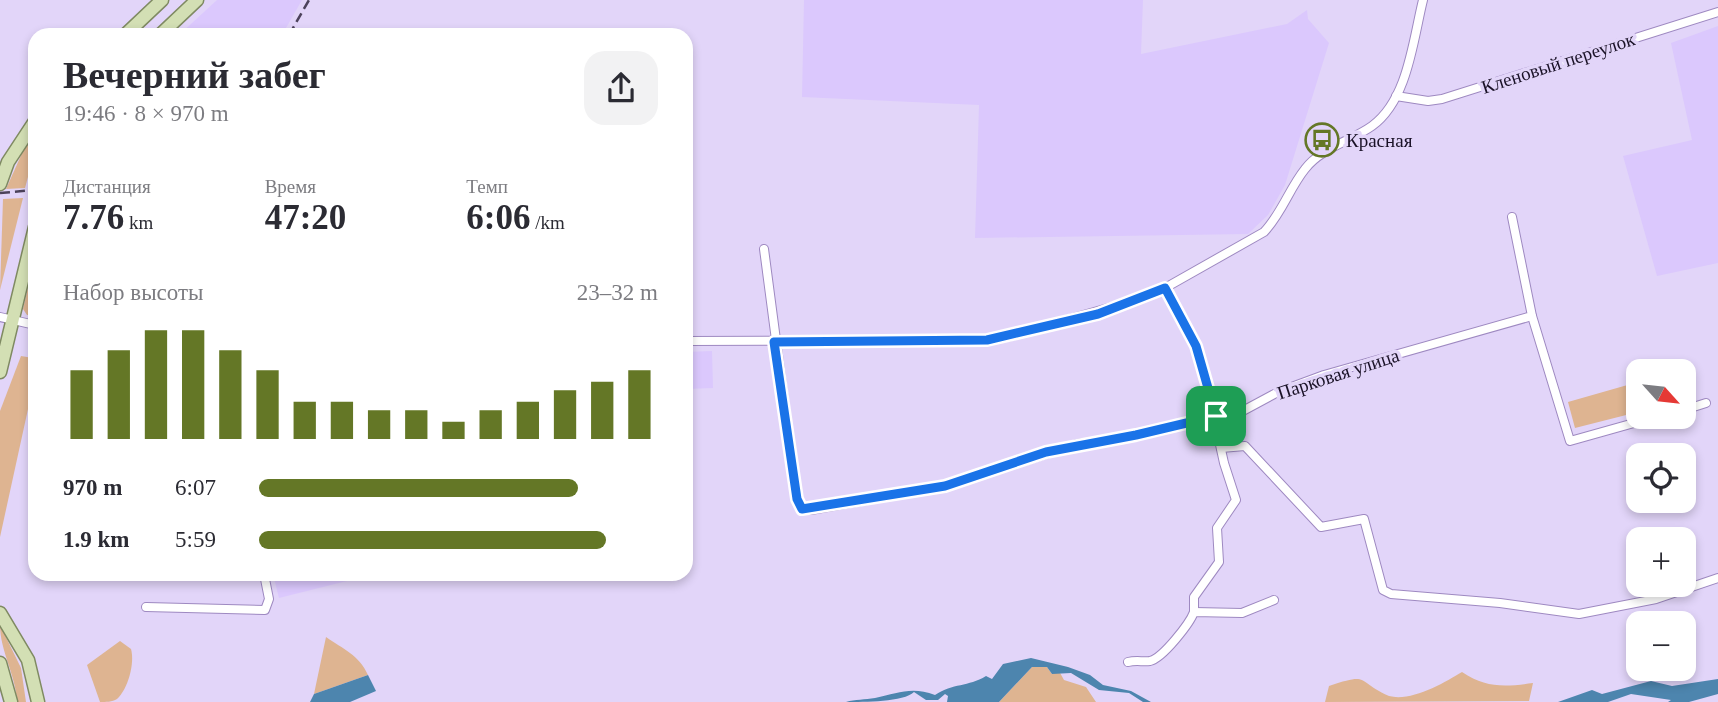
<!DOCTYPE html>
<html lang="ru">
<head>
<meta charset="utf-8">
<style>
	body { margin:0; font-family:Georgia,serif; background:#f2f2f3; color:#2b2b33; height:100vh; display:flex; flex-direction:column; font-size:26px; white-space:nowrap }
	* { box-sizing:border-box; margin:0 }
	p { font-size:23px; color:#7c7c81 }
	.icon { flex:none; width:38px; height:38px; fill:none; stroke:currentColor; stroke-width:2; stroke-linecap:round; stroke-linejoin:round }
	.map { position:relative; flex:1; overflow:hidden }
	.sheet { position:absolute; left:28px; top:28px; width:665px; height:553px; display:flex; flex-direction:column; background:#fff; border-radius:21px; box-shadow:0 4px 10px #0003 }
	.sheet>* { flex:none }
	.needle { width:46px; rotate:117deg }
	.buttons { position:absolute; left:1626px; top:359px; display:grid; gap:14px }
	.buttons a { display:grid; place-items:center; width:70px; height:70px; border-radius:14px; background:#fff; box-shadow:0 4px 10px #0003; font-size:35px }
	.pin { position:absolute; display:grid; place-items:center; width:60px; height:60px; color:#fff; margin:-30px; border-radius:14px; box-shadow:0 4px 10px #0006 }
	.round { display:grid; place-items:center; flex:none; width:74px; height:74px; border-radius:21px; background:#f2f2f3 }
	.head { display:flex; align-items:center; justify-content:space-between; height:119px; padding:0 35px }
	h1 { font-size:38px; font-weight:700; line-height:52px }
	.stats { display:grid; grid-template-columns:repeat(3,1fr); gap:10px; height:119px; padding:7px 35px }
	.stats div { display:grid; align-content:center }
	.stats b { font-size:35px; font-weight:700 }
	.stats small { font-size:19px; font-weight:400 }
	.stats p { font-size:19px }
	.chart { height:196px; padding:14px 35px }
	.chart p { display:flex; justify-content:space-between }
	.chart svg { width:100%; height:126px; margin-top:7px; stroke:#647726; stroke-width:6 }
	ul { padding:0 35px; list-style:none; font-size:23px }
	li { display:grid; grid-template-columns:112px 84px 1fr; align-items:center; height:52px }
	li i { height:18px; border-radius:9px; background:#647726 }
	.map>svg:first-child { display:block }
	.built { fill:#dbc8fd }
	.green { fill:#deb491 }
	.water { fill:#4d85ae }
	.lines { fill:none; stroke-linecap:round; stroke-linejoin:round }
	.street-casing { stroke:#9e89c1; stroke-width:10 }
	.primary-casing { stroke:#7f8a62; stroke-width:15 }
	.street { stroke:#fff; stroke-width:8 }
	.primary { stroke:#d3dfb4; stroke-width:12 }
	.rail { stroke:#4c425b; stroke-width:2.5; stroke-dasharray:10 5; stroke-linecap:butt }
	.route-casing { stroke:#fff; stroke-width:14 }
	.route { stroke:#1a73e8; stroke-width:9 }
	.labels { text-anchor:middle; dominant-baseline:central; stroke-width:7; stroke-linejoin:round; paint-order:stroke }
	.street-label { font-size:19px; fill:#1a1227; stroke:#e2d5f9 }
	.poi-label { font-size:19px; fill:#1a1227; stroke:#e2d5f9; text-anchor:start }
</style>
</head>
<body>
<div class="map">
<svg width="1718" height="702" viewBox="0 0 1718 702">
	<rect width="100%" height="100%" fill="#e2d5f9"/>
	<g class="built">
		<polygon points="217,0 302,0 282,35 179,35"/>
		<polygon points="804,0 1143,0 1141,54 1287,24 1307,10 1308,19 1329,43 1285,185 1268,215 1248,234 975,238 979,105 802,97"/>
		<polygon points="1718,26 1718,263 1657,276 1623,156 1692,140 1671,43"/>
		<polygon points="712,351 713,388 686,389 686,352"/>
		<polygon points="273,574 487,574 488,580 415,575 351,580 279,598"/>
	</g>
	<g class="green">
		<polygon points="35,133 35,151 25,188 6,189 23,151"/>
		<polygon points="23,198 0,290 3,199"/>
		<polygon points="35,274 35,316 27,315 23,309 30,279"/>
		<polygon points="21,356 33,358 35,377 0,537 0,411"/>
		<polygon points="1638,382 1638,412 1575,428 1568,402"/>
		<path d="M 0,625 L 21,668 L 26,702 L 17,702 C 16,675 0,651 0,625 Z"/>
		<path d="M 326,637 C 343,649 359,655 368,675 L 314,694 Z"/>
		<path d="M 120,641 L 131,649 C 135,663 128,689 117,699 C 112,702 106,702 100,702 L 87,665 Z"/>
		<polygon points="1032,667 1047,667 1052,674 1059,671 1064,680 1086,687 1096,702 999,702"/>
		<path d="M 1462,672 C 1486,688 1504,687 1533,683 L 1529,701 L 1325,702 L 1329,686 C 1371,672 1355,681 1389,696 C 1411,702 1444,683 1462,672 Z"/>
	</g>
	<g class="water">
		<path d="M 1031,658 L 1068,667 L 1090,675 L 1103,685 L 1131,691 L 1151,702 L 1143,702 L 1129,693 L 1099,690 L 1071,673 L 1052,674 L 1047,667 L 1032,667 L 999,702 L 947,702 L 948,696 L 945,694 L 938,700 L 926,700 L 914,692 C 904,702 864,702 846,702 C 855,699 865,700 875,698 C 898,693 912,686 935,695 C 953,683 968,687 986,676 L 992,679 L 1003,664 Z"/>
		<polygon points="368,675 376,691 350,702 310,702 314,694"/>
		<polygon points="1718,679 1718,694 1689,702 1668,702 1671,700 1631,694 1608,702 1558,702 1592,690 1602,694 1651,681 1672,686"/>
	</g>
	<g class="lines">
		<defs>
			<g id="street">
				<polyline points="1396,96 1428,101 1442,99 1718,12"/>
				<polyline points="764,249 797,499 802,509 811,510 945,486 1077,444 1104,442 1239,413 1278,392 1324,375 1532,316 1512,217"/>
				<polyline points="1165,288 1186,325 1202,363 1224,463 1236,500 1217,528 1219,562 1194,597 1194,612"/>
				<polyline points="1532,316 1570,441 1659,416"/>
				<polyline points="0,317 35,325"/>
				<path d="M 686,341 L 987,340 L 1011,336 L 1136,300 L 1165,288 L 1264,232 C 1282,213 1289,189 1305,169 C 1321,148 1351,141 1372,126 C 1408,100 1413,40 1423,0"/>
				<polyline points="1684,410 1706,403"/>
				<polyline points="1221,448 1245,446 1321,527 1364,519 1383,590 1391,594 1500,603 1579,614 1656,599 1718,578"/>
				<polyline points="146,607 265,610 269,599 264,574"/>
				<path d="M 1128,662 C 1136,660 1143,662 1150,661 C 1163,658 1190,623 1194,612 L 1242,613 L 1274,600"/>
			</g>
			<g id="primary">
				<polyline points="125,35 162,0"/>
				<polyline points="160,35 197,0"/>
				<polyline points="0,184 8,162 35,121"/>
				<polyline points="0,372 35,227"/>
				<polyline points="0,613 28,660 38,702"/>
				<polyline points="0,663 11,702"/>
			</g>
		</defs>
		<use href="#street" class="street-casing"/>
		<use href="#primary" class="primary-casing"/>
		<use href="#street" class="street"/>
		<use href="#primary" class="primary"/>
		<g class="rail">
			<polyline points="289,35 309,0"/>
			<polyline points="0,193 35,190"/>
		</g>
	</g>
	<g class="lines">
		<defs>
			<polygon id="route" points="1165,288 1196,346 1216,416 1136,435 1046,452 945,486 802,509 797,499 774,342 987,340 1098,314"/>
		</defs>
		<use href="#route" class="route-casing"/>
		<use href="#route" class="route"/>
	</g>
	<defs>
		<symbol id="bus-ring" viewBox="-11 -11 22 22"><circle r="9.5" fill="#e2d5f9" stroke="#647726" stroke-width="1.5"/><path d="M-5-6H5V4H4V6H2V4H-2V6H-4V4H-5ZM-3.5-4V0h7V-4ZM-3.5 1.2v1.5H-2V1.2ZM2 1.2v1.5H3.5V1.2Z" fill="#647726"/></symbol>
	</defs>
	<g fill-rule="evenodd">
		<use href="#bus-ring" x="1303" y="121" width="38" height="38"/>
	</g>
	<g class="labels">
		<g class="street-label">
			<text transform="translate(1558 63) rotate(-18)">Кленовый переулок</text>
			<text transform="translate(1338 374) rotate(-18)">Парковая улица</text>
		</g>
		<g class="poi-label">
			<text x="1346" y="140">Красная</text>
		</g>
	</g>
</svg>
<div class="buttons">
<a><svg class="needle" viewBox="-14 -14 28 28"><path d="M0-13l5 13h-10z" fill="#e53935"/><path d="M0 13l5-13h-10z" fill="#7c7c81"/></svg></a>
<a><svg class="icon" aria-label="locate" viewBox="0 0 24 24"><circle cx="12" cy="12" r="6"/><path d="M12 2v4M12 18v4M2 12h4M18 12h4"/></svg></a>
<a>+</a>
<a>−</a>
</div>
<div class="pin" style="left:1216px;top:416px;background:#1e9e55"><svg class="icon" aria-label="arrive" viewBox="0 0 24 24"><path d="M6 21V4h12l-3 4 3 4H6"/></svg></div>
<section class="sheet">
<div class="head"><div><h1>Вечерний забег</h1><p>19:46 · 8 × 970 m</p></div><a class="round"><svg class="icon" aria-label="share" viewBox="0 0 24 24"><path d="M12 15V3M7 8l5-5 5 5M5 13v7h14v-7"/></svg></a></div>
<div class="stats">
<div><p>Дистанция</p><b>7.76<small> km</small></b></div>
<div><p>Время</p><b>47:20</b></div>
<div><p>Темп</p><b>6:06<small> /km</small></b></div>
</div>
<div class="chart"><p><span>Набор высоты</span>23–32 m</p>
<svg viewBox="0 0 160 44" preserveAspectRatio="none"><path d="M5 44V20M15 44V13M25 44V6M35 44V6M45 44V13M55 44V20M65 44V31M75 44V31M85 44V34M95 44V34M105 44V38M115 44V34M125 44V31M135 44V27M145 44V24M155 44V20"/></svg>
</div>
<ul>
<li><b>970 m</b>6:07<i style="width:80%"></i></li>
<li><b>1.9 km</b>5:59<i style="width:87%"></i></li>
</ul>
</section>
</div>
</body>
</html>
